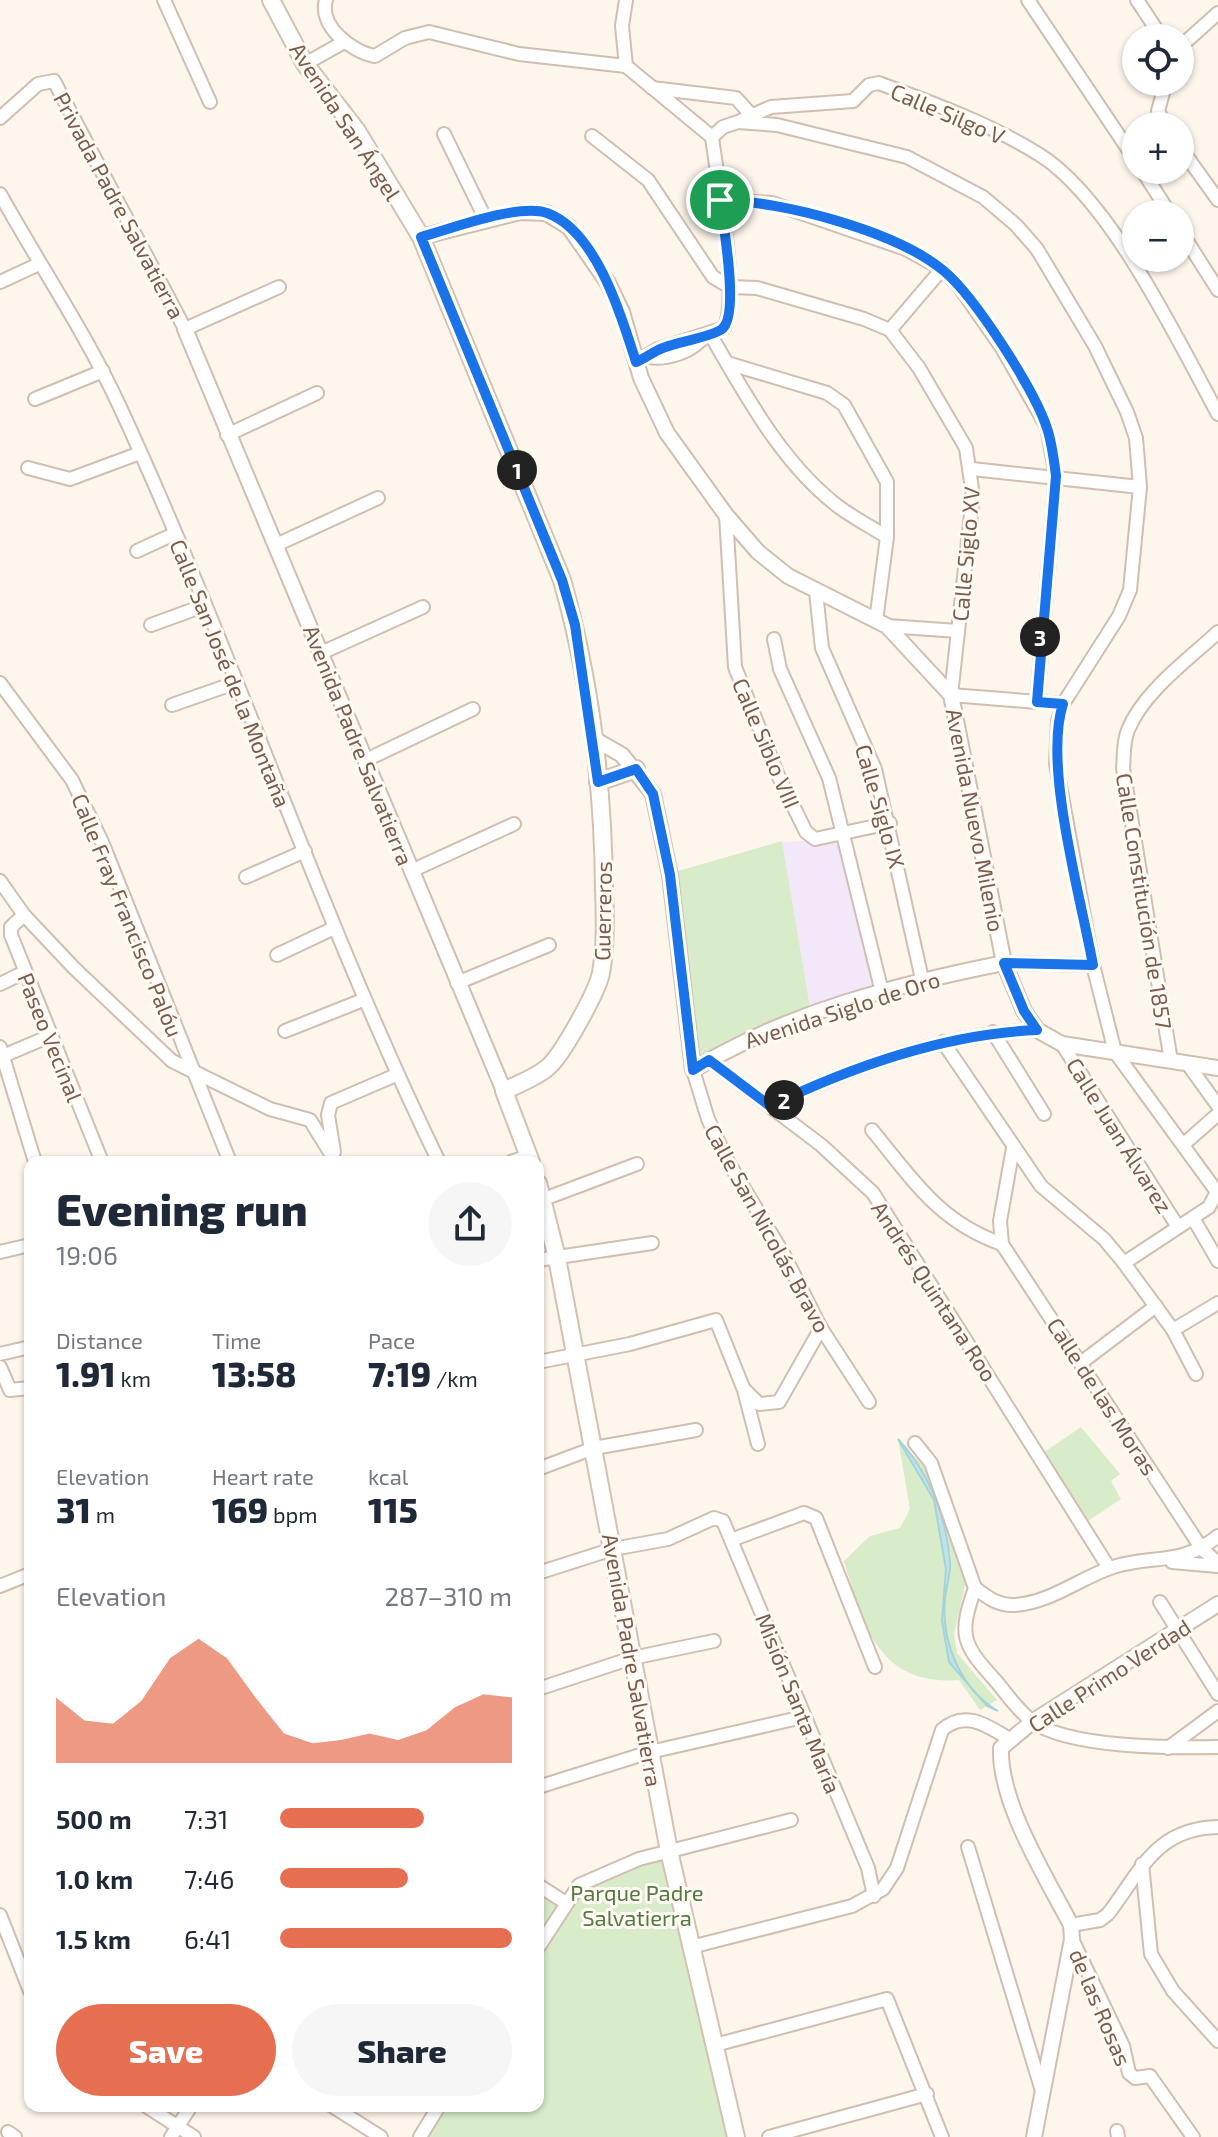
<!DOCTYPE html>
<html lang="en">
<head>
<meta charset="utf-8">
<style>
	body { margin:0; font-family:"Exo 2",sans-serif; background:#f6f6f7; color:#1f2937; height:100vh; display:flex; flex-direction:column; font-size:30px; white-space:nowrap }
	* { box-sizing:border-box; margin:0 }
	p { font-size:26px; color:#747a83 }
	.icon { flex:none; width:44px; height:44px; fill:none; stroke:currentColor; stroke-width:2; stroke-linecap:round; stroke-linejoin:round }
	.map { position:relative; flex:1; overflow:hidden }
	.details { position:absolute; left:24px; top:1156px; width:520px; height:956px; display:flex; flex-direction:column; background:#fff; border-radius:16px; box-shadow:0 2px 6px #0004 }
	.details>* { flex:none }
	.tools { position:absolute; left:1122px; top:24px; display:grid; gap:16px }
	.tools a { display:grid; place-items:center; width:72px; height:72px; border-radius:50%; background:#fff; box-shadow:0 2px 6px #0004; font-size:40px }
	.pin { position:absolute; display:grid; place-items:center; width:68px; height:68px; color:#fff; margin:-34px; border:4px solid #fff; border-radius:50%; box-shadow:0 2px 8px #0007 }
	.km { position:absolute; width:40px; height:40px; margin:-20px; border-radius:50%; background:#222; color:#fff; font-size:22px; line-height:40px; text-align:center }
	.round { display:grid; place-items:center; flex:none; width:84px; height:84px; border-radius:42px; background:#f6f6f7 }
	.headline { display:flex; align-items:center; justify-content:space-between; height:136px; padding:0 32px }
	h1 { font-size:44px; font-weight:800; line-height:60px }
	.stats { display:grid; grid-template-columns:repeat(3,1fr); gap:12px; height:136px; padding:8px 32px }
	.stats div { display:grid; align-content:center }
	.stats b { font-size:34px; font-weight:800 }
	.stats small { font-size:22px; font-weight:400 }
	.stats p { font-size:22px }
	.chart { height:224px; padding:16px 32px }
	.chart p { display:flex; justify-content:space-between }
	.chart svg { width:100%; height:144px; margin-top:8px; fill:#e76f51; opacity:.7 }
	.cta { display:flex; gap:16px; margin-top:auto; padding:16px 32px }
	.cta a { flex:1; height:92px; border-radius:48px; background:#e76f51; color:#fff; font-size:32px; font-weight:800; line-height:92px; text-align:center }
	.cta a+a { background:#f6f6f7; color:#1f2937 }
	ul { padding:0 32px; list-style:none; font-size:26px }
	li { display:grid; grid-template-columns:128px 96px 1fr; align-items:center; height:60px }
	li i { height:20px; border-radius:10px; background:#e76f51 }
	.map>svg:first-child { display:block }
	.education { fill:#f3e8fa }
	.green { fill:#d8ecc9 }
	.water { fill:#bfe3e8; stroke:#a5d3da; stroke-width:2 }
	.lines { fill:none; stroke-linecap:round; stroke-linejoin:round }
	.minor-casing { stroke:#d1beb0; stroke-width:16 }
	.tertiary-casing { stroke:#d1beb0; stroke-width:18 }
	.secondary-casing { stroke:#d6c0b0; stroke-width:20 }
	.minor { stroke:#fff; stroke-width:12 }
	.tertiary { stroke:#fff; stroke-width:14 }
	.secondary { stroke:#fff; stroke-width:16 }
	.route-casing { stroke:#fff; stroke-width:16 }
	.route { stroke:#1a73e8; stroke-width:10 }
	.labels { text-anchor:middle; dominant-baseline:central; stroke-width:6; stroke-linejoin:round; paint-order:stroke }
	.street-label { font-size:22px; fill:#7a5c4d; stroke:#fffaf3 }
	.park-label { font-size:22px; fill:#537a41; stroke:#fffaf3 }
</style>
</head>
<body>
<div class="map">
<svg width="1218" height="2137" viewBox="0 0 1218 2137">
	<rect width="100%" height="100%" fill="#fdf6ec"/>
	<polygon class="education" points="845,839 880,989 811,1013 782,842"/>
	<g class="green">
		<polygon points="782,841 811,1013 701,1067 678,871"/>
		<polygon points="1081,1427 1120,1474 1111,1481 1121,1499 1088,1521 1043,1453"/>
		<path d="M 898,1439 L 924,1467 L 969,1568 L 954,1634 L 957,1653 L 997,1700 L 980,1710 L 959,1680 C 879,1686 863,1626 844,1561 L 870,1536 L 900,1528 L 910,1509 Z"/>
		<polygon points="667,1856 732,2137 427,2137 446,2106 538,2106 538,1957 580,1890"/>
		<polygon points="538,1894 558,1907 538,1939"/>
	</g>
	<path class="water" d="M 898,1439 C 930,1474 946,1515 950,1562 C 951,1574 946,1587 945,1599 C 941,1641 960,1689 998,1711 L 987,1706 L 949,1662 L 942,1621 L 946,1569 L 934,1500 Z"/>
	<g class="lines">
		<defs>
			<g id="minor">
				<polyline points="164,0 210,102"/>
				<path d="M 326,0 C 318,26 352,52 375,56 L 405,38 L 429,32 L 519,54 L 626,66 L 712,137"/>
				<polyline points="1028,0 1136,161"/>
				<polyline points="1137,0 1162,38"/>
				<polyline points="1180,47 1218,13"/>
				<polyline points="305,64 344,42"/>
				<polyline points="626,66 622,26 626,0"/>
				<polyline points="652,88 736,98 752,116"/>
				<polyline points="0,118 38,84 54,81 185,329 279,287"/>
				<path d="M 742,120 L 771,107 L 853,101 L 869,85 L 879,83 C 934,104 989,123 1040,155 C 1111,200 1177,339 1218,414"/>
				<polyline points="1165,126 1158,111 1166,82"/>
				<polyline points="444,134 486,220"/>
				<polyline points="592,136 648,180 713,277 730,287 757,288 864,319 890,330 919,368 966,448 973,496 951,695 1063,704"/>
				<polyline points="712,137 723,127 738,122 777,125 907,157 983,197 1016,225 1037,249 1095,346 1127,412 1136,438 1140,487 1130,590 1119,616 1063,704 1058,721 1056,764 1093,965 1115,1052 1217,1192 1209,1207 1124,1263"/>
				<polyline points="1180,147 1218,200"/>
				<polyline points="1142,170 1170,214"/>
				<path d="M 0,194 C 39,264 85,332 119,405 C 234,653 319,915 439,1162"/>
				<polyline points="720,200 772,203 906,249 942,269 958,285 1002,348 1047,427 1056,476 1037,702"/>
				<polyline points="1180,230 1218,290"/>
				<polyline points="0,282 39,264"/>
				<polyline points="890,330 942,269"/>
				<path d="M 710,334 C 745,394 782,464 839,507 C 854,518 871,527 887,537"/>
				<path d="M 650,357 C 667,360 695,351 704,336"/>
				<path d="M 636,362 L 658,349 L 724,328 C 740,298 717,177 712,137"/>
				<polyline points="727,363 827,393 844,405 887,482 887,537 876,621"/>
				<polyline points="35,399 103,371"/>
				<polyline points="227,435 317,393"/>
				<polyline points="28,468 70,479 140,453"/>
				<polyline points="972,469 1140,487"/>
				<polyline points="726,515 735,667 777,773 806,832 815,839 890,823"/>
				<polyline points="276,545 378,498"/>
				<polyline points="137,551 174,534"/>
				<polyline points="816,592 822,648 875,769 922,979"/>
				<polyline points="151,625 203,606"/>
				<polyline points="887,626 958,631"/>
				<polyline points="774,639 780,669 829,778 882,992"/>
				<polyline points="321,653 423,607"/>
				<polyline points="0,683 72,780 102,842 230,1162"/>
				<polyline points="172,705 235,683"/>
				<polyline points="366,760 473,709"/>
				<polyline points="411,871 514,824"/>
				<polyline points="246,877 305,851"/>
				<polyline points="0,881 24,915 74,968 172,1061 270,1109 310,1120 336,1162"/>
				<polyline points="24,915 11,927 11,935 102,1162"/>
				<polyline points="277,955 334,928"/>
				<polyline points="1004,963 1093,965"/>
				<polyline points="457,983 549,945"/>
				<polyline points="0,984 25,972"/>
				<polyline points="285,1031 363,1000"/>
				<polyline points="993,1032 1044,1114"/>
				<polyline points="943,1042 1041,1186 1104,1239 1124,1263 1173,1330 1196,1374"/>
				<polyline points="1062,1044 1178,1227"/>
				<polyline points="0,1047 35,1162"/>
				<polyline points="3,1056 50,1036"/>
				<polyline points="709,1060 821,1145 873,1193 1109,1568"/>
				<path d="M 1171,1061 L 1123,768 C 1124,756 1123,742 1128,730 C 1144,691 1188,660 1218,632"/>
				<polyline points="1187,1063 1218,1106"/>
				<polyline points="693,1070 708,1119 727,1160 784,1255 821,1328 869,1402"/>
				<path d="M 770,1106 C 853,1066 944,1034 1037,1030"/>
				<path d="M 872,1130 C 913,1180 939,1222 1002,1244"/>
				<polyline points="1184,1144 1218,1114"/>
				<polyline points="1013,1148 1000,1221 1002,1244 1202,1549 1218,1563"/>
				<polyline points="334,1152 328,1115 331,1103 396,1075"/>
				<polyline points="511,1162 528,1156"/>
				<polyline points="544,1199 637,1164"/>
				<polyline points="1193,1218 1218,1261"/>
				<polyline points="0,1252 30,1245"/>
				<polyline points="538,1260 652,1243"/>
				<polyline points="1173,1330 1218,1303"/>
				<polyline points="0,1354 30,1347"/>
				<polyline points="538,1362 630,1344 716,1320 744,1390 758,1444"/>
				<polyline points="1082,1362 1156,1306"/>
				<polyline points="0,1367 10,1390 30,1388"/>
				<polyline points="745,1390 759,1404 779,1402 821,1328"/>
				<polyline points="915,1443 931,1463 975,1588"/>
				<polyline points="538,1469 594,1448 696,1430"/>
				<polyline points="731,1540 804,1513 816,1518 875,1667"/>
				<polyline points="1172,1562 1218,1566"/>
				<polyline points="538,1573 613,1549 668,1539 714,1518 723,1521 868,1868 874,1896"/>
				<polyline points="0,1586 30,1574"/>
				<path d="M 975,1588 C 959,1634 961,1643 995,1680 C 1006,1693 1018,1711 1032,1721 C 1067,1748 1173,1748 1218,1747"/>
				<path d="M 975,1588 C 987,1597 998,1606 1014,1605 C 1050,1603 1080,1578 1113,1567 C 1153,1554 1180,1567 1218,1536"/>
				<polyline points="1160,1602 1218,1694"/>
				<polyline points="538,1689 632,1658 714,1641"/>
				<polyline points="1168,1748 1218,1711"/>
				<polyline points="538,1787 650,1752 803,1717"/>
				<polyline points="968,1847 1042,2091"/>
				<polyline points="1142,1864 1151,1954 1173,1991 1218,2041"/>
				<polyline points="538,1885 566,1903"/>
				<polyline points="0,1915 30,1991"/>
				<path d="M 1071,1925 L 1100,1920 L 1108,1914 C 1141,1871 1156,1828 1218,1827"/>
				<polyline points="1072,1939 1123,2046 1129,2073 1135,2078 1150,2076 1193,2137"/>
				<path d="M 691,1947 L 852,1906 L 883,1889 L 897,1868 L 942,1730 C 965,1709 988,1726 1011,1740"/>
				<polyline points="538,1948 579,1885 639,1859 791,1820"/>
				<polyline points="715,2045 887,1999 942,2137"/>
				<polyline points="146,2106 194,2137"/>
				<polyline points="332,2106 381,2137"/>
				<polyline points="1117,2131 1118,2137"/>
				<polyline points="8,2132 15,2137"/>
				<polyline points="171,2137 191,2106"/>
				<polyline points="420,2137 439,2106"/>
				<polyline points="769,2137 927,2094"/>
			</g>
			<g id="tertiary">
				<polyline points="421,237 520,212 546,213 569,227 608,283 622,312 641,378 667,433 726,515 758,552 788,576 887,626 951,695 1004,963 1024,1011 1037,1030 1062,1044 1218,1068"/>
				<polyline points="185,329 504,1091"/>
				<path d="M 594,739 L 622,755 L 653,794 L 670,875 L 693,1070 C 786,1013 898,984 1004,963"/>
				<path d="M 1034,2137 L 1072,1939 L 1071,1925 C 1046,1877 999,1803 1001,1748 L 1032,1722 L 1218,1604"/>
			</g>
			<g id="secondary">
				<path d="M 271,0 L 305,64 L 357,131 L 421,237 L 562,580 C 590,679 603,784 604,888 C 605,916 606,945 601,973 C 597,992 562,1056 547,1068 C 535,1078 518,1084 504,1091 L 531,1162"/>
				<polyline points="598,782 636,769"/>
				<polyline points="538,1183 557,1258 669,1851 736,2137"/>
			</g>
		</defs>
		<use href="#minor" class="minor-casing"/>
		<use href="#tertiary" class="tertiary-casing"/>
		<use href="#secondary" class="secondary-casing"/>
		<use href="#minor" class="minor"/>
		<use href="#tertiary" class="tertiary"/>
		<use href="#secondary" class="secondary"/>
	</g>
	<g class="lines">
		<defs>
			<path id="route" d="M 720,200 C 782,201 896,231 944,271 C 975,297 1034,389 1047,428 C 1052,443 1054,460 1056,476 L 1037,702 L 1063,704 C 1043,765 1081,898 1093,965 L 1004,963 L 1024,1011 L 1037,1030 C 944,1034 853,1066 770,1106 L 709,1060 L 693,1070 L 670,875 L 653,794 L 636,769 L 598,782 L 575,625 L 562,580 L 421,237 C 451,229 518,203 547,213 C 597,231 622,318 636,362 C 646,358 654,351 663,348 C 679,341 709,338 722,329 C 740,315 723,223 720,200 Z"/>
		</defs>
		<use href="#route" class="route-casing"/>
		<use href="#route" class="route"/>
	</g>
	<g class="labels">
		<g class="street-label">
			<text transform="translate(948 113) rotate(23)">Calle Silgo V</text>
			<text transform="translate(346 121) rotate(57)">Avenida San Ángel</text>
			<text transform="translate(120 205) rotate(62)">Privada Padre Salvatierra</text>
			<text transform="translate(965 554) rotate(-85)">Calle Siglo XV</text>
			<text transform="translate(231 673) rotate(68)">Calle San José de la Montaña</text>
			<text transform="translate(767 743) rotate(67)">Calle Siblo VIII</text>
			<text transform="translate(359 745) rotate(68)">Avenida Padre Salvatierra</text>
			<text transform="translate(881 806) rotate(74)">Calle Siglo IX</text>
			<text transform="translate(976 820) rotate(79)">Avenida Nuevo Milenio</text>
			<text transform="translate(1145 901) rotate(81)">Calle Constitución de 1857</text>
			<text transform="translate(602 911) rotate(-89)">Guerreros</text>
			<text transform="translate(128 915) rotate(68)">Calle Fray Francisco Palóu</text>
			<text transform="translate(842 1009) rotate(-18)">Avenida Siglo de Oro</text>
			<text transform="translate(51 1037) rotate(68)">Paseo Vecinal</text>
			<text transform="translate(1120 1135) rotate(58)">Calle Juan Álvarez</text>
			<text transform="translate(768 1228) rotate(61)">Calle San Nicolás Bravo</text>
			<text transform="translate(935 1291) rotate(57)">Andrés Quintana Roo</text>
			<text transform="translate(1103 1396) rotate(57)">Calle de las Moras</text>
			<text transform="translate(633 1660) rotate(80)">Avenida Padre Salvatierra</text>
			<text transform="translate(1109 1675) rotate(-33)">Calle Primo Verdad</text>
			<text transform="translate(799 1703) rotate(68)">Misión Santa María</text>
			<text transform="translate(1101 2007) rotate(67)">de las Rosas</text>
		</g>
		<g class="park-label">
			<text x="637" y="1892">Parque Padre<tspan x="637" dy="25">Salvatierra</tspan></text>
		</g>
	</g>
</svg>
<div class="tools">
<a><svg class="icon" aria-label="locate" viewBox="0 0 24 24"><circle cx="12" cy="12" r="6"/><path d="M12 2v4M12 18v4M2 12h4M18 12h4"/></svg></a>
<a>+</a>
<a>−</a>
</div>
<div class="pin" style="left:720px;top:200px;background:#1e9e55"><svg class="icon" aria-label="arrive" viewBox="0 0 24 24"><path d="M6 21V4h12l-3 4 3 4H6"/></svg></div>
<b class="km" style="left:517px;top:470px">1</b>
<b class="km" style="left:784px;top:1100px">2</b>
<b class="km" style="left:1040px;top:637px">3</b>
<section class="details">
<div class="headline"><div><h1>Evening run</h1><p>19:06</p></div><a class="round"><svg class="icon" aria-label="share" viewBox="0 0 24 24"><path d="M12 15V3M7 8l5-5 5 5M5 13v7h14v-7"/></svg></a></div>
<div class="stats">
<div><p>Distance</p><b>1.91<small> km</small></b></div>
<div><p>Time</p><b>13:58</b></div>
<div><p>Pace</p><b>7:19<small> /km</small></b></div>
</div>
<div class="stats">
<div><p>Elevation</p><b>31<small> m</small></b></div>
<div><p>Heart rate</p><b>169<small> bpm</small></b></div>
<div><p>kcal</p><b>115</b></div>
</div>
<div class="chart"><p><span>Elevation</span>287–310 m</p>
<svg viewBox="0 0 160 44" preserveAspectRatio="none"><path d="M0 44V24L10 31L20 32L30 25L40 12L50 6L60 12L70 24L80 35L90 38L100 37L110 35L120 37L130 34L140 27L150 23L160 24V44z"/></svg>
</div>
<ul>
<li><b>500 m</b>7:31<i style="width:62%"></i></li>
<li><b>1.0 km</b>7:46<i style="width:55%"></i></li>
<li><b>1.5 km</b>6:41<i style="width:100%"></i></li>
</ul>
<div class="cta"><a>Save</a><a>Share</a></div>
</section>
</div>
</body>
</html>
